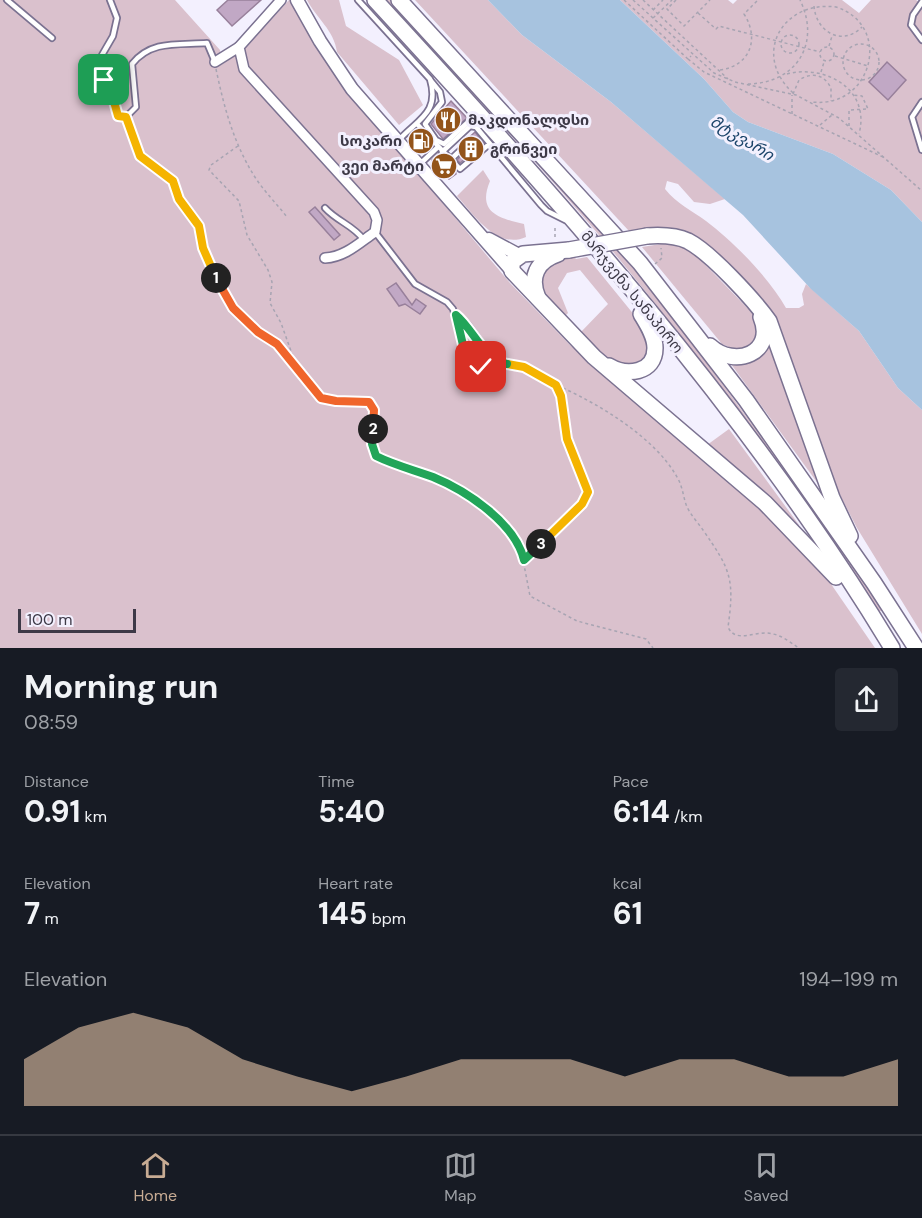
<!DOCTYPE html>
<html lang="en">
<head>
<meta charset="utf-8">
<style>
	body { margin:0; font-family:"DM Sans","Noto Sans Georgian",sans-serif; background:#242831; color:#f1f3f6; height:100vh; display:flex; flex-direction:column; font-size:22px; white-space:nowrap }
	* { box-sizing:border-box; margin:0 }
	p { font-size:20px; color:#9ea1a6 }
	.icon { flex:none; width:33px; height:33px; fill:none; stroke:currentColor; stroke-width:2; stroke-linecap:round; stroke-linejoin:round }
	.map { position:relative; height:648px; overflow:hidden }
	.details { display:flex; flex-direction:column; background:#171b24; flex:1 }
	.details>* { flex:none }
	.scale { position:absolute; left:18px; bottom:15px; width:118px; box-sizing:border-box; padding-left:6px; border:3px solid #3d3947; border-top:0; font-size:16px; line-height:21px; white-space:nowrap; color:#3d3947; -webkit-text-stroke:4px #f3f0fe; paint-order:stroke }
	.pin { position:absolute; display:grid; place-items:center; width:51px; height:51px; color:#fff; margin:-26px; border-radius:12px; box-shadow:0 3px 9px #0006 }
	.km { position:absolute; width:30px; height:30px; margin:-15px; border-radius:50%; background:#222; color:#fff; font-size:16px; line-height:30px; text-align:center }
	.round { display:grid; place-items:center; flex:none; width:63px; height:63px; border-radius:6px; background:#242831 }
	.head { display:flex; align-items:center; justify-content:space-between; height:102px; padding:0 24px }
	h1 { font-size:33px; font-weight:700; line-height:45px }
	.metrics { display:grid; grid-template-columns:repeat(3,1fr); gap:9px; height:102px; padding:6px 24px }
	.metrics div { display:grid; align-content:center }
	.metrics b { font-size:30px; font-weight:700 }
	.metrics small { font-size:16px; font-weight:400 }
	.metrics p { font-size:16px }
	.chart { height:168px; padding:12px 24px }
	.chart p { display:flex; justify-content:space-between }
	.chart svg { width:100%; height:108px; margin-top:6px; fill:#c7ab93; opacity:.7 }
	.dock { display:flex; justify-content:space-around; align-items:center; height:84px; border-top:2px solid #363941; background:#171b24; font-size:16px; color:#9ea1a6 }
	.dock a { display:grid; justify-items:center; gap:3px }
	.dock .on { color:#c7ab93 }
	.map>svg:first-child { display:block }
	.green { fill:#dac1cd }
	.water { fill:#a7c3df }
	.building { fill:#c1a8c5; stroke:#98809b; stroke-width:1.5 }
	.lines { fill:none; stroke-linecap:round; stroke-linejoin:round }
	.service-casing { stroke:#7b7291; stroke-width:8 }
	.minor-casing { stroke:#7b7291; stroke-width:12 }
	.tertiary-casing { stroke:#7b7291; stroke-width:15 }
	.trunk-casing { stroke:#7b7291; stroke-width:18 }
	.path { stroke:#a7a4b2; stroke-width:1.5; stroke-dasharray:3 3; stroke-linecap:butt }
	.service { stroke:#fff; stroke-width:4.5 }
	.minor { stroke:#fff; stroke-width:9 }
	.tertiary { stroke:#fff; stroke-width:12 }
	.trunk { stroke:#fff; stroke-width:15 }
	.trunk-bridge-casing { stroke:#7b7291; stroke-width:18; stroke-linecap:butt }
	.trunk-bridge { stroke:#fff; stroke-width:15 }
	.split-1-casing { stroke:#fff; stroke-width:12 }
	.split-2-casing { stroke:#fff; stroke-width:12 }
	.split-3-casing { stroke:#fff; stroke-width:12 }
	.split-4-casing { stroke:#fff; stroke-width:12 }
	.split-5-casing { stroke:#fff; stroke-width:12 }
	.split-1 { stroke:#f5b400; stroke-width:8 }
	.split-2 { stroke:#f0652b; stroke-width:8 }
	.split-3 { stroke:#22a559; stroke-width:8 }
	.split-4 { stroke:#f5b400; stroke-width:8 }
	.split-5 { stroke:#22a559; stroke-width:8 }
	.labels { text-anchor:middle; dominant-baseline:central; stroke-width:6; stroke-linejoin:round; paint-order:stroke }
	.poi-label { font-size:15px; font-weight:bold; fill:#3d3947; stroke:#f3f0fe; text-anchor:start }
	.street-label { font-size:15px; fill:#3d3947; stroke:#f3f0fe }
	.water-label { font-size:16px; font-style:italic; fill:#1b446a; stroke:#f3f0fe }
</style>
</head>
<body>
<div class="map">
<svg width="922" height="648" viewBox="0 0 922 648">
	<rect width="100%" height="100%" fill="#f3f0fe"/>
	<g class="green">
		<polygon points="0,0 175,0 220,50 221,65 249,44 289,0 292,0 346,88 510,283 570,345 717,466 820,568 875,648 0,648"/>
		<path d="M 307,0 L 339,0 L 346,26 L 399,60 L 423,105 L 399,125 L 337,52 C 334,30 317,19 307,0 Z"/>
		<path d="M 385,0 L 391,0 C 474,89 560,178 637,273 C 724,382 804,495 883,610 L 878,612 C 799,498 721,384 633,276 C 555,180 469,90 385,0 Z"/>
		<path d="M 415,0 L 488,0 L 522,35 L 611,102 L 725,199 L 710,204 L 694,202 L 678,184 L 667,181 L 665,189 C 677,204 691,210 706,221 C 734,242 769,278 786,308 L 799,308 L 804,305 L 802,294 L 806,284 L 859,331 L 898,388 L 922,410 L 922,634 L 857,528 L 838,491 L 835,492 L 773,319 L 670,229 L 655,227 L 629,231 Z"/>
		<polygon points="620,0 728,0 733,4 737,0 842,0 859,13 871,0 916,0 922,4 922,222 891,190 833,154 748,122 733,112 704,79"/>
		<path d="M 483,170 L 490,181 C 477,212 498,218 524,224 L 526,237 C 497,250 474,215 457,196 Z"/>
		<polygon points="667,243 687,248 695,254 756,317 757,343 743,353 722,344 642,247"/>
		<polygon points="572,254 576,259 587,257 644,327 648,333 647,364 615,365 580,333 608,304 580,270 567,273 558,288 568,313 564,317 548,300 540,279 546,265"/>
		<polygon points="768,337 827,496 731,364 731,361"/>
		<polygon points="729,429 799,525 797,527 707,445"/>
	</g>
	<polygon class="water" points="488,0 620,0 704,79 733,112 748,122 833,154 891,190 922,222 922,410 898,388 859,331 811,289 743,215 611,102 522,35"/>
	<g class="building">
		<polygon points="228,0 261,0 232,26 217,10"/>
		<polygon points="887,62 906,80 888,100 869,82"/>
		<polygon points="451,101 467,118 443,139 431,124"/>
		<polygon points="475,132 484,143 460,163 457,160 467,149 462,144"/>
		<polygon points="438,154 455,170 456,174 449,179 432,160"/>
		<polygon points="315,207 340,235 334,240 309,212"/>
		<polygon points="396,283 412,305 416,299 426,306 420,314 405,304 399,306 387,289"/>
	</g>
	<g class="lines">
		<defs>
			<g id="service">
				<polyline points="7,0 52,38"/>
				<path d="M 110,0 L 117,18 L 113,36 L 102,55 L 102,67 L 104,80 L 113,97 L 118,116 L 125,118 L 136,107 L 132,64 C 151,40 178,45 207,43 L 215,62"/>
				<path d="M 358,0 L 430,79 C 440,113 418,119 399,140"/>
				<polyline points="922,2 913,15 911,25 922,40"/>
				<polyline points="431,81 440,92 442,102 425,124 436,140 444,144 467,123 473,125"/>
				<polyline points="922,102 912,117 922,150"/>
				<polyline points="417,124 460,169 487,146 492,146"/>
				<polyline points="442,152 470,126 476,127 541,205 547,211 565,220"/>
				<polyline points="450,160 463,148"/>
				<polyline points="420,164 438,147"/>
				<path d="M 325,208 C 338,222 353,225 364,240"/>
				<polyline points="375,232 415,284 447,302 453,309 463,345 481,367"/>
				<polyline points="457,315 469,326 490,355 500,363 524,367 557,385"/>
			</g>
			<g id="minor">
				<path d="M 281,0 L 239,47 L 244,69 L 374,212 L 377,220 L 375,232 C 359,243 345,257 325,258"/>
				<polyline points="215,62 239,47"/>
			</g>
			<g id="tertiary">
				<polyline points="297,0 320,41 352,89 512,271"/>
				<polyline points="489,239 519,255"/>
			</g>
			<g id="trunk">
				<path d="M 375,0 C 561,202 750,412 892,648"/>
				<polyline points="399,0 640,263 746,400 874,583 916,648"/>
				<path d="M 647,236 C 661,235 675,235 688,241 C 711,253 754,300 769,321 L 832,498 L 850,536"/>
				<polyline points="569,250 523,254 512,262 512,271 594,357 765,503 836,577"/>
				<path d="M 538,298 C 529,277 537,261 558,254"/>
				<path d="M 710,346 C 735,369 776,353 761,317"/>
				<path d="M 609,366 C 626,376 655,374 655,348 C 655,336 647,324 641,314"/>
			</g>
		</defs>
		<use href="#service" class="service-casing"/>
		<use href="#minor" class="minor-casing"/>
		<use href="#tertiary" class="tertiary-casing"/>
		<use href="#trunk" class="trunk-casing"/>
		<g class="path">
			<polyline points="624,0 688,59 691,56"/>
			<polyline points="633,0 714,73 735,82 796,95 839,118 922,191"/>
			<polyline points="643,0 728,79"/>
			<polyline points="676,0 667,9 684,26 710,0"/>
			<path d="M 814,6 C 816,32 842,47 862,27"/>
			<polyline points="653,10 663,0"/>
			<polyline points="698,13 716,29 719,26 820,52"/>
			<polyline points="653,18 672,0"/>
			<circle cx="790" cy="44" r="9"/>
			<circle cx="861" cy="62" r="18"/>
			<polyline points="829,46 832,36"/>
			<circle cx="827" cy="54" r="7"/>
			<polyline points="835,56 868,66"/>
			<polyline points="688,59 704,72 885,158"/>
			<path d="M 216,69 C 224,107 233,141 253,174 C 262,189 276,203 287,217"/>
			<path d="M 720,70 C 750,66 760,39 744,14 L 758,0"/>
			<polyline points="821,72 824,62"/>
			<path d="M 787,74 C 825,64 871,89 859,134"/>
			<path d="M 748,84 C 797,83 821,43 800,0"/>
			<path d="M 793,93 C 751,54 783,0 836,7 C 893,25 873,109 812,102"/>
			<path d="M 793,94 L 799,80 C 812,72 824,74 831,88 L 831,101"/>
			<polyline points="792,114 792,95"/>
			<polyline points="127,124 139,156 173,181 179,199 199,226 210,269 233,308 258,332 277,344 294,363"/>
			<polyline points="820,125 832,115"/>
			<polyline points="849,126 849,110 868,109 862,96 853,95"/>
			<path d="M 238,146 L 211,165 L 209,170 L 239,201 L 247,235 L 268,270 L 272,282 L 270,303 L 281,323 L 296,365 L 305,380 L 321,398 L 336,401 L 369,402 C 380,418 367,439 376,456 L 436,478 L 467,496 L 496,518 L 520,544 L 530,596 L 577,621 L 646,639 L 653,648"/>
			<polyline points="555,228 555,239"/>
			<polyline points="655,264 662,258 661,248"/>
			<path d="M 563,388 C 602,406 655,438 677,477 C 683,487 683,497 687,507 C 691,515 698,523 703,530 C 730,569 735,578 728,627 C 736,645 758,629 773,634 C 783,636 791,643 799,648"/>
			<path d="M 525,559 C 547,539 575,520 588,492 L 567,439 L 559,391"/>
		</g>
		<use href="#service" class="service"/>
		<use href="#minor" class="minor"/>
		<use href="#tertiary" class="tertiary"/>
		<use href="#trunk" class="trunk"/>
		<defs>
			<polyline id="trunk-bridge" points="569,250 647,236"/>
		</defs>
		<use href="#trunk-bridge" class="trunk-bridge-casing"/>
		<use href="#trunk-bridge" class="trunk-bridge"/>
	</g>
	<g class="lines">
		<defs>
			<polyline id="split-1" points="104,80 113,98 118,116 126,117 140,156 173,181 179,199 199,226 203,248 216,278"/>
			<polyline id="split-2" points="216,278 233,308 258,332 277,344 321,398 336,401 369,402 374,410 373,429"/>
			<path id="split-3" d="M 373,429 L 372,444 L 376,456 C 394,465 414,470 433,477 C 467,491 515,523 524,560 L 541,544"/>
			<polyline id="split-4" points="507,364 524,367 556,385 561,396 567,439 588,492 582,504 541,544"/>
			<path id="split-5" d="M 481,367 L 463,345 L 456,315 C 473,329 484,360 507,364"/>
		</defs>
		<use href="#split-1" class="split-1-casing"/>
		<use href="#split-2" class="split-2-casing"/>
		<use href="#split-3" class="split-3-casing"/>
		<use href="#split-4" class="split-4-casing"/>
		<use href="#split-5" class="split-5-casing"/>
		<use href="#split-1" class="split-1"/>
		<use href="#split-2" class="split-2"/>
		<use href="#split-3" class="split-3"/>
		<use href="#split-4" class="split-4"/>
		<use href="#split-5" class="split-5"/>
	</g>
	<defs>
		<symbol id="restaurant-disc" viewBox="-11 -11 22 22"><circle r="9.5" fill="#93541a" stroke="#f3f0fe"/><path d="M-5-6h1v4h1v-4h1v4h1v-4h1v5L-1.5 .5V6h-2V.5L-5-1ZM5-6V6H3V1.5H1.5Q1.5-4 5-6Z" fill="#fff"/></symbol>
		<symbol id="fuel-disc" viewBox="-11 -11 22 22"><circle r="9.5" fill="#93541a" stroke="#f3f0fe"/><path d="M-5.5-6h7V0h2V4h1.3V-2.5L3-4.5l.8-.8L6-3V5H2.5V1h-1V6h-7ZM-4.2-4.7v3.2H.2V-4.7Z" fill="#fff"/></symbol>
		<symbol id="building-disc" viewBox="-11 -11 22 22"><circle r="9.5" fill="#93541a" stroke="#f3f0fe"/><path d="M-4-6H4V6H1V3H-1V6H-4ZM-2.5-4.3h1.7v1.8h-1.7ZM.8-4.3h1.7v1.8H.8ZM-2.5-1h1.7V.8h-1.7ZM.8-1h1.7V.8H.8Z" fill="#fff"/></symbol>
		<symbol id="supermarket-disc" viewBox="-11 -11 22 22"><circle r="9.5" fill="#93541a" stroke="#f3f0fe"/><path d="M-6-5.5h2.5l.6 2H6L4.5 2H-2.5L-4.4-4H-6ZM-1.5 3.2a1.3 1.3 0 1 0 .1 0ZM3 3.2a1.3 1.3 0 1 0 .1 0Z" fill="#fff"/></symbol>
	</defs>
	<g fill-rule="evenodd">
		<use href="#restaurant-disc" x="433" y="105" width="30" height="30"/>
		<use href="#fuel-disc" x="406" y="126" width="30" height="30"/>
		<use href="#building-disc" x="456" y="134" width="30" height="30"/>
		<use href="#supermarket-disc" x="429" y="151" width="30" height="30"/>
	</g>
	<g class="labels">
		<g class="poi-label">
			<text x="468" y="120">მაკდონალდსი</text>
			<text x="402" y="141" text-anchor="end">სოკარი</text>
			<text x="490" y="149">გრინვეი</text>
			<text x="424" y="166" text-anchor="end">ვეი მარტი</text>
		</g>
		<g class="street-label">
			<text transform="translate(632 292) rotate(51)">მარჯვენა სანაპირო</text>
		</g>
		<g class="water-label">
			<text transform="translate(742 138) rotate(31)">მტკვარი</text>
		</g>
	</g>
</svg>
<div class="scale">100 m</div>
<div class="pin" style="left:104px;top:80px;background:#1e9e55"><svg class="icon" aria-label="arrive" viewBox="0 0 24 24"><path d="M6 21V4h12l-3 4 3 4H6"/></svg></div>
<div class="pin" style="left:481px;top:367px;background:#d93025"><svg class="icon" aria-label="check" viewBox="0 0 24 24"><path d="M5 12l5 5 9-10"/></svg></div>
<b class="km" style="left:216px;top:278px">1</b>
<b class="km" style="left:373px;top:429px">2</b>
<b class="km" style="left:541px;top:544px">3</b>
</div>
<section class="details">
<div class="head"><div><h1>Morning run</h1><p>08:59</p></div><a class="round"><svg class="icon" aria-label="share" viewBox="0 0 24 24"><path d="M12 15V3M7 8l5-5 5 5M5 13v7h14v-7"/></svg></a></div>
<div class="metrics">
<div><p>Distance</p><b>0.91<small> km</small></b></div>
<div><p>Time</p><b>5:40</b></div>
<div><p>Pace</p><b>6:14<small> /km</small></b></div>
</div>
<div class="metrics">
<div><p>Elevation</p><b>7<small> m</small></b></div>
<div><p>Heart rate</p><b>145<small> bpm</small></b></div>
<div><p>kcal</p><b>61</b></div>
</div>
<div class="chart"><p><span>Elevation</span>194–199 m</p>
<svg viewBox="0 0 160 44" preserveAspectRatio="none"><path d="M0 44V25L10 12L20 6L30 12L40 25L50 32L60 38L70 32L80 25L90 25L100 25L110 32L120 25L130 25L140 32L150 32L160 25V44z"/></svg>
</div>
</section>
<nav class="dock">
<a class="on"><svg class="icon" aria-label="home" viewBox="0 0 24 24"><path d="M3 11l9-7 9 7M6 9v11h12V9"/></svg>Home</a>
<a><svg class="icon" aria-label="map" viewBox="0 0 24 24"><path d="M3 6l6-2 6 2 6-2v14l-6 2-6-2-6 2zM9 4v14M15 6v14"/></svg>Map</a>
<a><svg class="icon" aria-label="saved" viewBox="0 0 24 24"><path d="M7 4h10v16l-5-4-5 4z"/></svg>Saved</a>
</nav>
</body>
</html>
